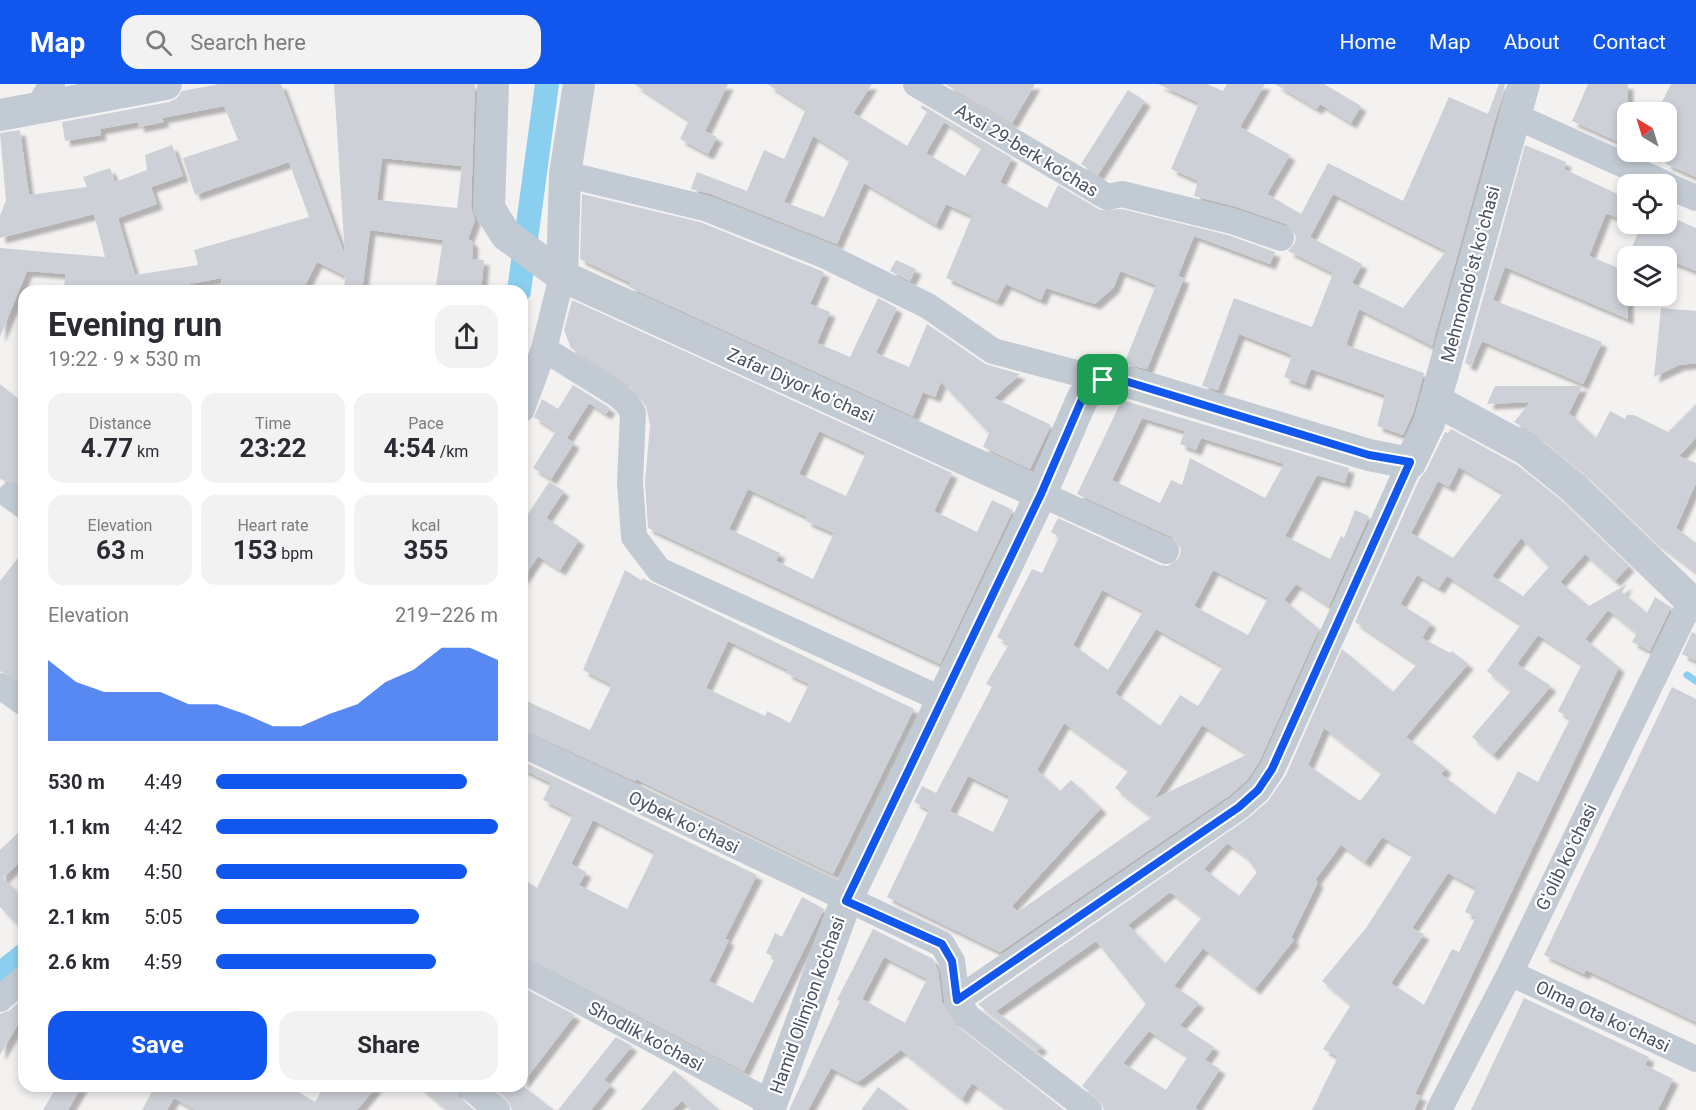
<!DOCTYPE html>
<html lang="en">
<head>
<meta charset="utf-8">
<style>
	body { margin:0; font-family:Roboto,sans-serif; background:#f2f2f3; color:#2b2b33; height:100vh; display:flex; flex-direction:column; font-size:22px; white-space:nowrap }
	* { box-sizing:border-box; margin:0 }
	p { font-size:20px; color:#7c7c81 }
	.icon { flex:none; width:33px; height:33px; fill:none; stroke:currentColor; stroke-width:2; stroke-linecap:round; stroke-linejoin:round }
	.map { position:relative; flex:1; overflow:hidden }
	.sheet { position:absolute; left:18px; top:201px; width:510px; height:807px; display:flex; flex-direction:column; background:#fff; border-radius:18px; box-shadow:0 3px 9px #0003 }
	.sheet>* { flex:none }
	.needle { width:39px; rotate:322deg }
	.tools { position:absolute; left:1617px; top:18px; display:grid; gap:12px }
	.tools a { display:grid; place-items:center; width:60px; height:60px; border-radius:12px; background:#fff; box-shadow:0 3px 9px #0003; font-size:30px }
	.pin { position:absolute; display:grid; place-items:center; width:51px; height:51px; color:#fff; margin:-26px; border-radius:12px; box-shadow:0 3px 9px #0006 }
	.round { display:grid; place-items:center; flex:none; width:63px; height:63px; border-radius:18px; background:#f2f2f3 }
	.summary { display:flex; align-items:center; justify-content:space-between; height:102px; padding:0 30px }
	h1 { font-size:33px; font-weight:700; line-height:45px }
	.figures { display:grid; grid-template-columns:repeat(3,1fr); gap:9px; height:102px; padding:6px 30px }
	.figures div { display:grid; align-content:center; border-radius:15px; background:#f2f2f3; text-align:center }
	.figures b { font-size:26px; font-weight:700 }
	.figures small { font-size:16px; font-weight:400 }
	.figures p { font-size:16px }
	.chart { height:168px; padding:12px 30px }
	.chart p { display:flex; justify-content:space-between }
	.chart svg { width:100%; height:108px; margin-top:6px; fill:#1257ed; opacity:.7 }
	.button { display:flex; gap:12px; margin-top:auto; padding:12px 30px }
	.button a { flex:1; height:69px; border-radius:18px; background:#1257ed; color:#fff; font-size:24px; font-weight:700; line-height:69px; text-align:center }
	.button a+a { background:#f2f2f3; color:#2b2b33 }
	ul { padding:0 30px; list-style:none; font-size:20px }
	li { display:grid; grid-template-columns:96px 72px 1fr; align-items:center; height:45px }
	li i { height:15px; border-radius:8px; background:#1257ed }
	header { display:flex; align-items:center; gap:36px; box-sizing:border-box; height:84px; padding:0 30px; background:#1257ed; color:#fff }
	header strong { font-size:28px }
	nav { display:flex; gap:33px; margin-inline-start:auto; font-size:21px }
	.search { width:420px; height:54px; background:#f2f2f3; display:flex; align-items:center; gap:15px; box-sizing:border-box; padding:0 21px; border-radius:18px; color:#7c7c81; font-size:22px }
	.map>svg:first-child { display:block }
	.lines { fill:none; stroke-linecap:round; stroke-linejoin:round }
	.stream { stroke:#8bcff0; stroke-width:7 }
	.canal { stroke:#8bcff0; stroke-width:24 }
	.building { fill:#cdd0d7; fill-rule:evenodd; filter:url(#shadow) }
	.minor { stroke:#c2cad3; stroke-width:26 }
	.tertiary { stroke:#c2cad3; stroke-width:32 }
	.route-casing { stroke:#fff; stroke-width:12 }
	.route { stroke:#1257ed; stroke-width:8 }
	.labels { text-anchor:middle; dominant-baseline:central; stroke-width:4.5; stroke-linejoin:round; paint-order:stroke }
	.street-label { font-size:18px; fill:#485260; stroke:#fff }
</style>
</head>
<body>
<header>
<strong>Map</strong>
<div class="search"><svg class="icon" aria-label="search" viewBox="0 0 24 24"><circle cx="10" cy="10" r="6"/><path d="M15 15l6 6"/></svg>Search here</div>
<nav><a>Home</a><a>Map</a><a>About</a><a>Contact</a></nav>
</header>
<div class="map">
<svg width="1696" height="1026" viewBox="0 0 1696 1026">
	<defs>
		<filter id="shadow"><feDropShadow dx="5.5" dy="5.5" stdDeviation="1.5" flood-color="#0004"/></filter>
	</defs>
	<rect width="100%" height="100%" fill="#f4f2f1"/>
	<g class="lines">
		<polyline class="stream" points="1687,591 1696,597"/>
		<g class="canal">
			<polyline points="519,207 547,0"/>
			<polyline points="0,890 24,871"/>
		</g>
	</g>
	<g class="building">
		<path d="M 219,0 L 281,0 L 345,172 L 334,0 L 475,0 L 471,123 L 475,136 L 468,155 L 473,158 L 472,175 L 484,176 L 481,207 L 435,207 L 443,156 L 370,146 L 362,207 L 344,207 L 345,192 L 317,178 L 302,207 L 222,207 L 221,194 L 154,207 L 63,207 L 66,190 L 27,187 L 0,253 L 0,164 L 105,173 L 94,130 L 0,154 L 0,132 L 6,116 L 0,49 L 20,46 L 29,111 L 87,103 L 83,93 L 110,84 L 115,98 L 147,86 L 145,71 L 172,61 L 183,92 L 151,103 L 157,120 L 118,134 L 135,191 L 198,181 L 194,166 L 309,133 L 289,78 L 195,111 L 183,74 L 238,56 L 224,22 L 162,34 L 164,38 L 139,43 L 138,38 L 100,45 L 101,51 L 65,57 L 62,38 L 169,18 L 177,14 L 182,7 ZM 382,74 L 462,82 L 457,124 L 377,116 Z"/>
		<polygon points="634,0 728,0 705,47 717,53 708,70 680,55 689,36"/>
		<path d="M 767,0 L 872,0 L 853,29 L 907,62 L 927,28 L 921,24 L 922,21 L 1012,74 L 1000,98 L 1047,124 L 1058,101 L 1100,126 L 1122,125 L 1228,151 L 1275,168 L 1270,180 L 1194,152 L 1178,192 L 1184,194 L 1147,285 L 1124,280 L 1156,201 L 1120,187 L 1114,203 L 1095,220 L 1046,204 L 1041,216 L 1006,200 L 997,217 L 946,194 L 972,132 L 946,120 L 936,141 L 864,99 L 837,160 L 711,110 L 691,105 L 697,88 L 747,107 L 764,66 L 784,75 L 806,25 ZM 944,38 L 982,63 L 965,92 L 926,69 ZM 813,52 L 850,75 L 824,133 L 784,118 Z"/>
		<polygon points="945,0 1035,0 1012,39"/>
		<path d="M 1158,0 L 1207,0 L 1223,7 L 1227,0 L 1265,0 L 1240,43 L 1290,71 L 1267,110 L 1301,130 L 1328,79 L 1403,117 L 1449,13 L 1488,30 L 1499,0 L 1505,0 L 1432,262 L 1359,225 L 1346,261 L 1424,289 L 1413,329 L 1403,351 L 1377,342 L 1385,311 L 1311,285 L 1305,301 L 1284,293 L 1292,271 L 1239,250 L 1218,306 L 1202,302 L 1234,214 L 1312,243 L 1333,189 L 1288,167 L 1295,159 L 1296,152 L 1286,140 L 1237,123 L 1194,112 L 1198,97 L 1171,85 L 1199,19 ZM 1333,110 L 1446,167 L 1403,224 L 1352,199 L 1362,180 L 1310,153 Z"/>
		<polygon points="1275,0 1324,0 1361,22 1351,39 1320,20 1317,25"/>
		<polygon points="1588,0 1628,0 1628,62 1572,37"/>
		<polygon points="1671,0 1696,0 1696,93 1666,80 1666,28 1657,28"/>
		<polygon points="1128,6 1145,17 1098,91 1081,80"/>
		<polygon points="1525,61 1566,78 1564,85 1628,115 1628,138 1606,129 1589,172 1628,188 1628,235 1505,183 1493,216 1602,258 1583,300 1482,257 1471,282 1465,279"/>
		<polygon points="582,110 700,138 824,188 810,220 830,228 817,259 850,273 878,214 897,224 876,269 909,283 927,240 985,280 1020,290 994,314 1051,341 1030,385 983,363 989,349 941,298 935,313 923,308 913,332 629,203 631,199 580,175"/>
		<polygon points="1666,131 1696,144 1696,187 1666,175 1666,172 1628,172 1642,140 1666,140"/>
		<polygon points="896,176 916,185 910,197 890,187"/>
		<path d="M 572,216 L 952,389 L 934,427 L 977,448 L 992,416 L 1013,426 L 940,580 L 648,444 L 645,398 L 650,341 L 646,322 L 628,300 L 571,264 L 564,246 ZM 819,347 L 866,369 L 846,412 L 799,390 ZM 748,405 L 807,433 L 806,437 L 834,449 L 813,495 L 776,477 L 780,469 L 729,445 Z"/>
		<polygon points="1661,224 1696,227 1696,279 1679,281 1654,293"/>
		<polygon points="0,300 24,320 24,404 0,395"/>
		<polygon points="573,301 610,324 606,330 589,319 567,354 534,333 542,315 558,325"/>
		<polygon points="1495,302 1582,302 1569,329 1596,354 1610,327 1625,335 1627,331 1634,331 1668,348 1696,320 1696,354 1679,372 1696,379 1696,399 1676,444 1696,459 1696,488 1653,456 1585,390 1538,352 1514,338 1530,318 1487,320"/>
		<path d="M 1122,316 L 1349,384 L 1345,399 L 1317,391 L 1285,452 L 1330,475 L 1341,452 L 1344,454 L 1355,426 L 1369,432 L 1329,522 L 1296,500 L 1284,516 L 1319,545 L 1259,678 L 1247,696 L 1230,711 L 1000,868 L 887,813 L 929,726 L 914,718 L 922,702 L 936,709 L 992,603 L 986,600 L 1009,560 L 997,553 L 1032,485 L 1042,489 L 1059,453 L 1051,448 L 1058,434 L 1160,481 L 1168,482 L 1179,474 L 1181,465 L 1172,453 L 1077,410 ZM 1142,334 L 1185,347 L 1180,360 L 1196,366 L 1201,354 L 1284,380 L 1265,414 L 1190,374 L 1182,401 L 1171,396 L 1160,419 L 1112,396 ZM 1213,486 L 1268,514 L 1248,551 L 1194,522 ZM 1102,506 L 1143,527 L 1108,586 L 1073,561 ZM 1156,545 L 1223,582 L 1198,622 L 1180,611 L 1160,642 L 1115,609 ZM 1064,639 L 1129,686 L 1115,704 L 1152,733 L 1018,828 L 1012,822 L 1101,724 L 1071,696 L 1060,707 L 1037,686 ZM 1202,641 L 1248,670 L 1154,715 ZM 968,692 L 1010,713 L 993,748 L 950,727 Z"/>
		<path d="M 1451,345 L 1517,381 L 1562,417 L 1629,482 L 1615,497 L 1585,470 L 1560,498 L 1589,522 L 1627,500 L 1622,508 L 1647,529 L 1655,513 L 1671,523 L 1650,567 L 1632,558 L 1637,549 L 1608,526 L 1585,555 L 1619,583 L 1415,1010 L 1421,1012 L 1414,1026 L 1312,1026 L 1338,973 L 1323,965 L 1351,921 L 1322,897 L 1366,844 L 1413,771 L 1382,753 L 1365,778 L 1341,761 L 1315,796 L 1318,798 L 1291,854 L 1294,856 L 1255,905 L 1203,864 L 1174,902 L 1199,919 L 1180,941 L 1214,963 L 1205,976 L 1220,985 L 1195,1024 L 1198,1026 L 1104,1026 L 1099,1015 L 1082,1002 L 1146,920 L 1096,857 L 996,927 L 1042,963 L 1037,967 L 978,920 L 1247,735 L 1268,717 L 1286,691 L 1342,565 L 1393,608 L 1417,580 L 1355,538 L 1420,394 L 1426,387 L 1445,348 L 1448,349 ZM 1459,383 L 1503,409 L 1453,474 L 1411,449 L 1438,397 L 1449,403 ZM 1521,454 L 1549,483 L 1523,512 L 1492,492 ZM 1417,491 L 1439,504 L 1447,492 L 1521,540 L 1487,587 L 1511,607 L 1472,653 L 1493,671 L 1551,602 L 1517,580 L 1538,551 L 1582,580 L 1558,627 L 1570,635 L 1538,698 L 1518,687 L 1495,731 L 1441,690 L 1446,684 L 1406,653 L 1468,580 L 1452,567 L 1450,569 L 1422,554 L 1431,539 L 1400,520 ZM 1324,644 L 1382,689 L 1360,717 L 1308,681 ZM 1227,759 L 1245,772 L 1257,788 L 1239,812 L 1204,785 ZM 1448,789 L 1476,804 L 1465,828 L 1476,833 L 1459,868 L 1452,865 L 1424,921 L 1391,899 L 1424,850 L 1412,844 ZM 1170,808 L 1202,833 L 1165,880 L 1128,841 ZM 1149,947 L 1188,972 L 1166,1006 L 1123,979 Z"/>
		<polygon points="556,347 574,359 551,395 533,384"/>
		<polygon points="549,398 564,407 546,434 579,456 560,486 538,472 522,496 522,439"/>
		<polygon points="24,466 24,601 0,587 0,497"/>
		<path d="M 625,486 L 642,497 L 642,494 L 914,625 L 833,790 L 636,695 L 635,697 L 522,645 L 522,615 L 590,646 L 612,601 L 583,586 ZM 728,557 L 788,586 L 786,589 L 809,600 L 790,639 L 767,627 L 765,632 L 706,604 Z"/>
		<polygon points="1692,548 1696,550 1696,577 1682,570"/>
		<polygon points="1672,603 1696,615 1696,938 1586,886 1584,890 1544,871"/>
		<path d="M 522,677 L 757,791 L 725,855 L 729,856 L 709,897 L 753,919 L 775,874 L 766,869 L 775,849 L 782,853 L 802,813 L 824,825 L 744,987 L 522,871 L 522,794 L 537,804 L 573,731 L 543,716 L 551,699 L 522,685 ZM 593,736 L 655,768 L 627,825 L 579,801 L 586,788 L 571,780 Z"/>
		<polygon points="24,743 24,774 3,794 24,815 24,847 0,823 0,766"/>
		<path d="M 873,845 L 933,875 L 938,887 L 942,918 L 956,941 L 1064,1026 L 1008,1026 L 972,999 L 962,1015 L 901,966 L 858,998 L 831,984 L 808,1026 L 789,1026 L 840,917 L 837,916 ZM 884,873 L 927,895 L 905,939 L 862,915 Z"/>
		<polygon points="522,903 575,931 522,1000"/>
		<polygon points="24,914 24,930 0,971 0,930 10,926"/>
		<polygon points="1524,914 1649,973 1645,981 1673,995 1658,1026 1471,1026"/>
		<polygon points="616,953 632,962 604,996 611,1001 591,1026 558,1026"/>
		<polygon points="674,986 719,1026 692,1026 682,1017 672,1026 641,1026"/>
		<polygon points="57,1002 82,1002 68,1026 43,1026"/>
		<polygon points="155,1002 288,1002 315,1018 324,1002 377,1002 357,1026 195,1026 174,1014 167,1026 142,1026"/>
		<polygon points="419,1002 454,1002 459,1013 474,1026 447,1026"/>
		<polygon points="492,1002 523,1002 554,1026 512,1026 507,1015"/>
		<polygon points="878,1003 909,1026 861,1026"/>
	</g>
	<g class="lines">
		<g class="minor">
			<polyline points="916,0 1107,113 1122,110 1232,137 1281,154"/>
			<polyline points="38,23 52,0"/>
			<polyline points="1513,31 1666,100"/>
			<polyline points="565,90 705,124 826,172 928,222 993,267 1103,296"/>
			<polyline points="1666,101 1696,114"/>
			<polyline points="544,265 618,311 627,319 633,329 630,398 634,453 659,486 943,616"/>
			<polyline points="522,325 544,265 562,192"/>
			<polyline points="1041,410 1166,467"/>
			<polyline points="10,412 24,422"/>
			<polyline points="0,602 24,619"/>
			<polyline points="522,660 942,860 952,877 957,916 968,933 1089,1026"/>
			<polyline points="522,886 771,1019"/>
			<polyline points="1510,889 1696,975"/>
			<polyline points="0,915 24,894"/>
			<polyline points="957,916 1239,723 1258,706 1272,685 1410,379"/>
			<polyline points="469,1002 497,1026"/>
			<polyline points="1439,1026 1510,889 1690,519"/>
		</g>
		<g class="tertiary">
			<polyline points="493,0 489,124 506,151 562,192 1041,410"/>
			<polyline points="0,31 166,0"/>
			<polyline points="562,192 565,90 579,0"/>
			<polyline points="1435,316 1527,366 1574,404 1696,522"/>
			<polyline points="769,1026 846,817 1041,410 1083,313 1103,296 1128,298 1369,371 1410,379 1429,339 1524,0"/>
		</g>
	</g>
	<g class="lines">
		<defs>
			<polygon id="route" points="1103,296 1128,298 1369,371 1410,378 1272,685 1258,706 1239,723 957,916 952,877 942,860 846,817 1041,410 1083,313"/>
		</defs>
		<use href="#route" class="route-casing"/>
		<use href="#route" class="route"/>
	</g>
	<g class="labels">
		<g class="street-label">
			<text transform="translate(1027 66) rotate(31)">Аxsi 29-berk koʼchas</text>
			<text transform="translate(1470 190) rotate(-75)">Mehmondoʻst koʻchasi</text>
			<text transform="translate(801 301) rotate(24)">Zafar Diyor koʻchasi</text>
			<text transform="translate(684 738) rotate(26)">Oybek koʻchasi</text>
			<text transform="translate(1566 773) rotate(-64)">Gʻolib koʻchasi</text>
			<text transform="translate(807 921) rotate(-70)">Hamid Olimjon ko'chasi</text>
			<text transform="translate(1603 932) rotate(25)">Olma Ota koʻchasi</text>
			<text transform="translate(646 952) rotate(28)">Shodlik ko‘chasi</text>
		</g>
	</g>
</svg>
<div class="tools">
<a><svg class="needle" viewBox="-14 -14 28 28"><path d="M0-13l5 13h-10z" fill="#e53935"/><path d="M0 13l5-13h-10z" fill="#7c7c81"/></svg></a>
<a><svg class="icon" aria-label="locate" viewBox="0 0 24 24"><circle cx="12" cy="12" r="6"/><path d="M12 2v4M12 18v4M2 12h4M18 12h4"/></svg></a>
<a><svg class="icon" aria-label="layers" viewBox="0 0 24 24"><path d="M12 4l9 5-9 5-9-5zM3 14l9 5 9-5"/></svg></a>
</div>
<div class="pin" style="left:1103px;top:296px;background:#1e9e55"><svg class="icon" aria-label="arrive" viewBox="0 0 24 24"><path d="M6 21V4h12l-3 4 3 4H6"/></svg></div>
<section class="sheet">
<div class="summary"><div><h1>Evening run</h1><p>19:22 · 9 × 530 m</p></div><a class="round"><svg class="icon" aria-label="share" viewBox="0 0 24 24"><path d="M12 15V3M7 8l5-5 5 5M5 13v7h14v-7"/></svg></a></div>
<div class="figures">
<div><p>Distance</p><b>4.77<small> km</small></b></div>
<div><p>Time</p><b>23:22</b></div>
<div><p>Pace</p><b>4:54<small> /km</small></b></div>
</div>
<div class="figures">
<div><p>Elevation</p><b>63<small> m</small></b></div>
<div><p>Heart rate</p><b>153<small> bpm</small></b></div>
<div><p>kcal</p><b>355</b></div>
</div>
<div class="chart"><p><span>Elevation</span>219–226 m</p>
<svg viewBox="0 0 160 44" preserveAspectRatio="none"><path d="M0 44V11L10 20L20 24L30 24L40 24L50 29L60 29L70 33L80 38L90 38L100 33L110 29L120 20L130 15L140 6L150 6L160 11V44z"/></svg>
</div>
<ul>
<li><b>530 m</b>4:49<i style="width:89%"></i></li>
<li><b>1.1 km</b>4:42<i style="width:100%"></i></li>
<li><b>1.6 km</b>4:50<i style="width:89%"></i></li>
<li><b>2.1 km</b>5:05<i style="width:72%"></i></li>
<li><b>2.6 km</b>4:59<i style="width:78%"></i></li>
</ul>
<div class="button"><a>Save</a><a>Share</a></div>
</section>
</div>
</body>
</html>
